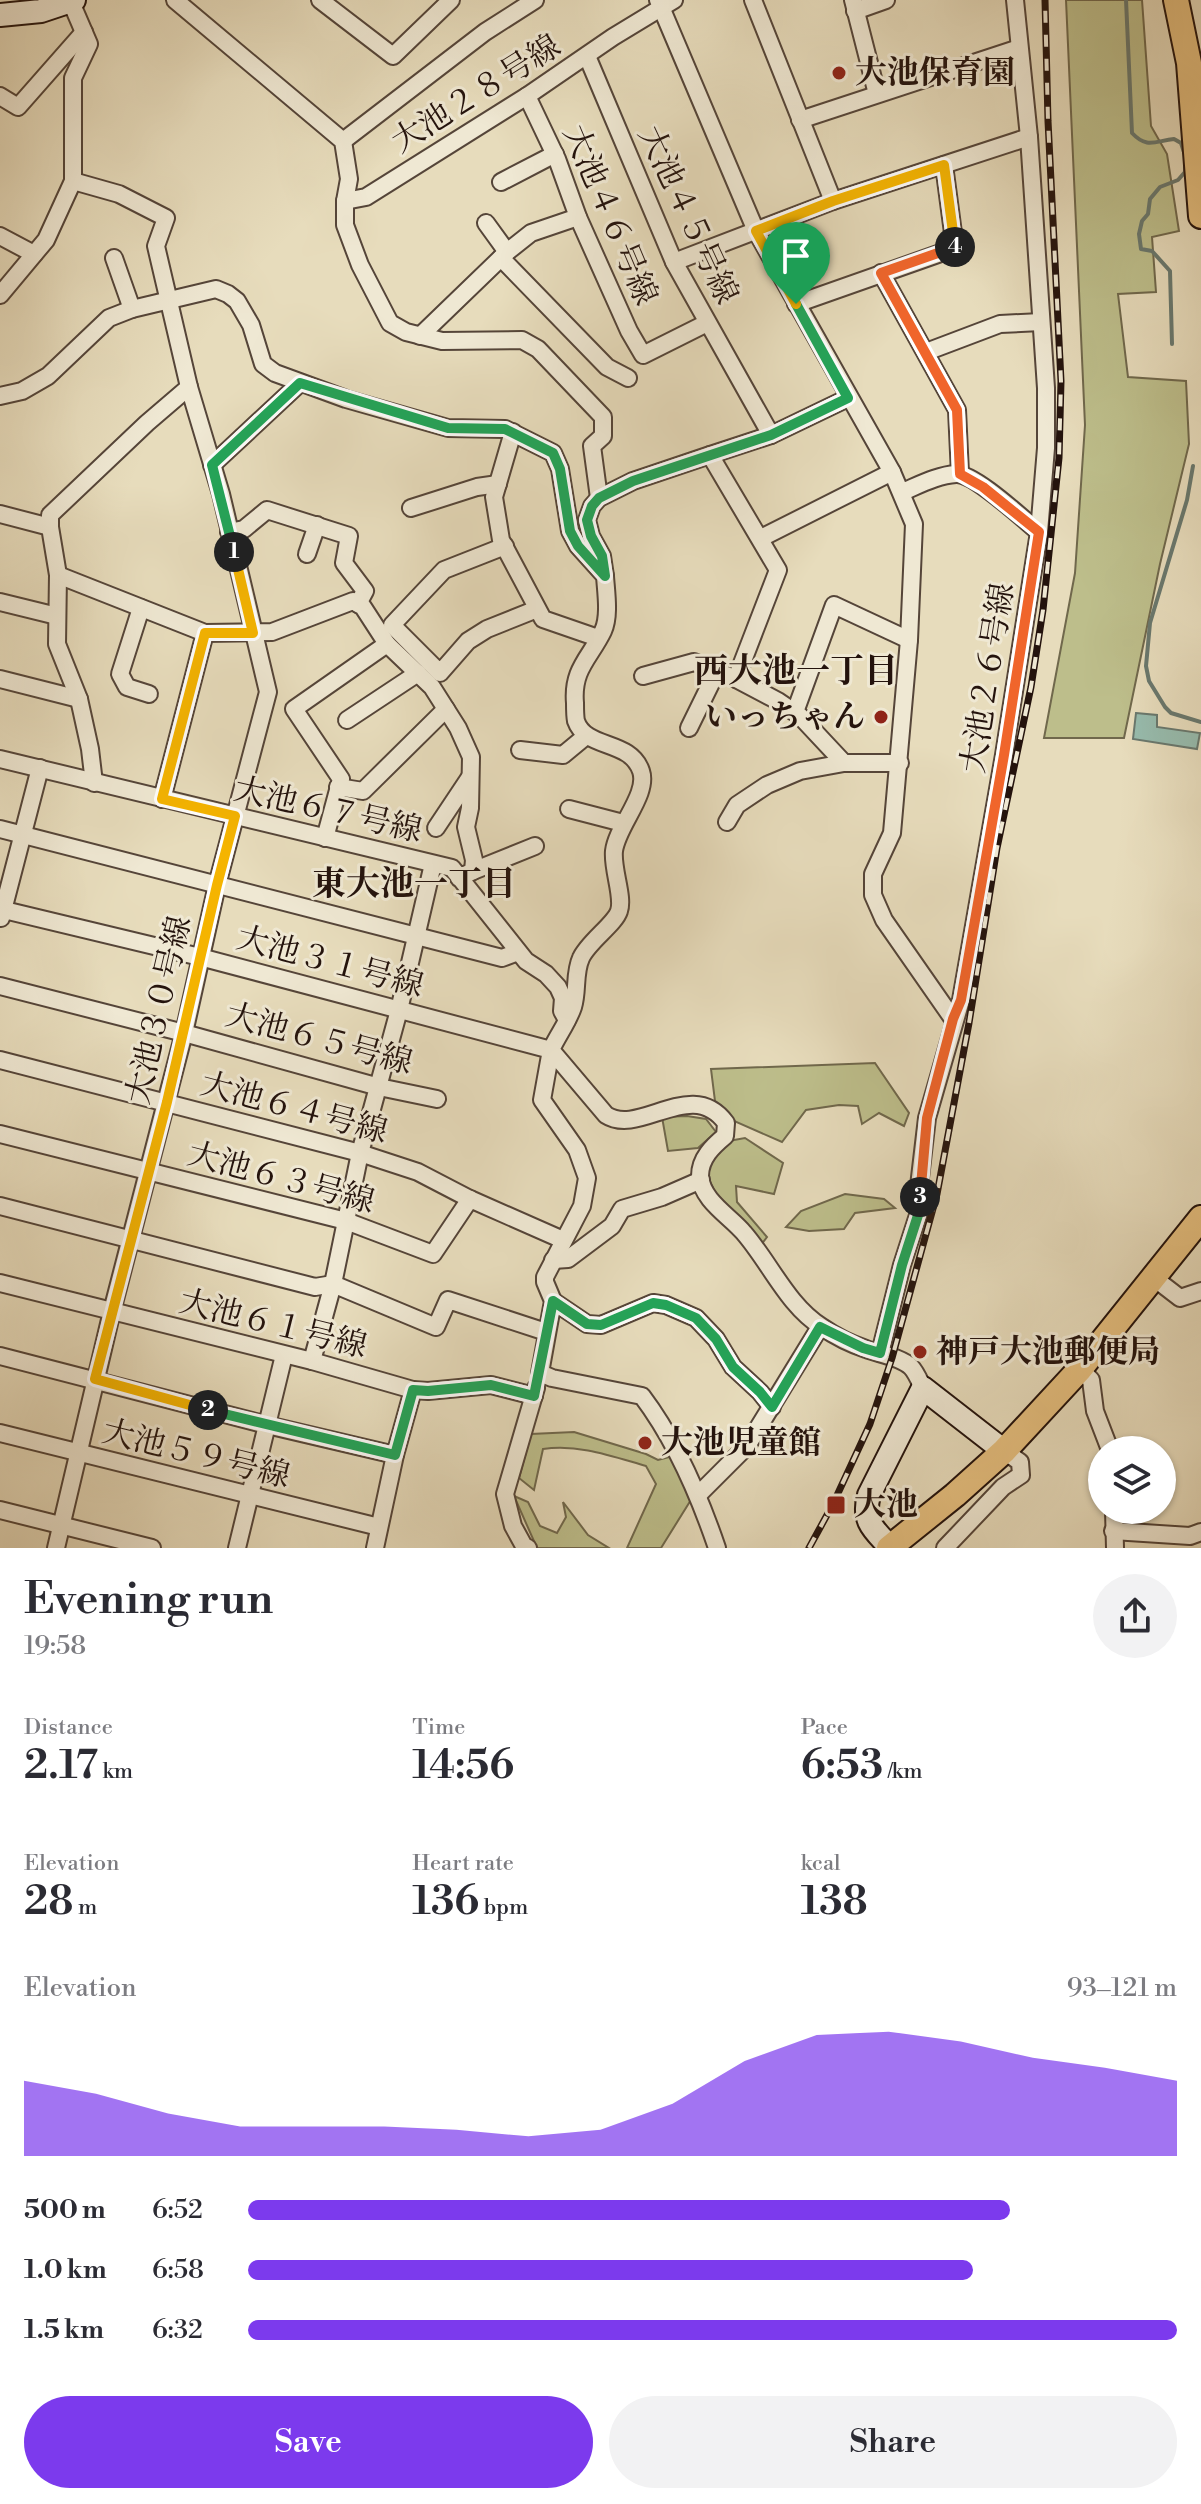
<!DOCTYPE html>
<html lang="en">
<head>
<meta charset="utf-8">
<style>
	body { margin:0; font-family:"Libre Bodoni","Noto Serif JP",serif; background:#f2f2f3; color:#2b2b33; height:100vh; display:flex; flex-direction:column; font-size:30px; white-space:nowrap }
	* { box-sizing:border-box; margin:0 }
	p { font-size:26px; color:#7c7c81 }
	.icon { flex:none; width:44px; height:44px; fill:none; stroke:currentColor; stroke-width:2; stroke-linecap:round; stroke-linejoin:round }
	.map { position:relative; height:1548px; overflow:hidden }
	.drawer { display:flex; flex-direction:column; background:#fff; flex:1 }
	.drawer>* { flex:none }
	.controls { position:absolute; left:1088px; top:1436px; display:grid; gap:16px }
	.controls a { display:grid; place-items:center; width:88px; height:88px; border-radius:50%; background:#fff; box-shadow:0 2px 6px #0004; font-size:40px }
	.pin { position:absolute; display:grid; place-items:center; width:68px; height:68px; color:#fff; margin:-82px -34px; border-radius:50% 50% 50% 0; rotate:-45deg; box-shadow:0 0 8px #0007 }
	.pin .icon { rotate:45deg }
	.km { position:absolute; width:40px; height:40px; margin:-20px; border-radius:50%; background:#222; color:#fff; font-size:22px; line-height:40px; text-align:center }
	.round { display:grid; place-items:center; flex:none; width:84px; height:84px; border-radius:42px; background:#f2f2f3 }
	.head { display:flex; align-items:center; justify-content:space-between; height:136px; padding:0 24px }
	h1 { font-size:44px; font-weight:600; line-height:60px }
	.figures { display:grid; grid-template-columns:repeat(3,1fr); gap:12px; height:136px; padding:8px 24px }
	.figures div { display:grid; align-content:center }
	.figures b { font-size:40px; font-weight:600 }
	.figures small { font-size:22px; font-weight:400 }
	.figures p { font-size:22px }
	.chart { height:224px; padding:16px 24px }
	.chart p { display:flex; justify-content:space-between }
	.chart svg { width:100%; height:144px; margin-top:8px; fill:#7c3aed; opacity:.7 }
	.cta { display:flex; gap:16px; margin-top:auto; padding:16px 24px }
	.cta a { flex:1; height:92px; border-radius:48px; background:#7c3aed; color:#fff; font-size:32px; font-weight:600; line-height:92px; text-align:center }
	.cta a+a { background:#f2f2f3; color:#2b2b33 }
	ul { padding:0 24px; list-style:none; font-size:26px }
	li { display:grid; grid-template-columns:128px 96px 1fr; align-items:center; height:60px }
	li i { height:20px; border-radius:10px; background:#7c3aed }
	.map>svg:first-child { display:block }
	.green { fill:#bdbe8b; stroke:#70684c; stroke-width:2 }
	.water { fill:#97bcae; stroke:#69786e; stroke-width:2 }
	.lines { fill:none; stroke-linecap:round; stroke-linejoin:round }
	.stream { stroke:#69786e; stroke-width:4 }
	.street-casing { stroke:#554539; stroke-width:20 }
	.secondary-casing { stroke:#24130d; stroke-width:26 }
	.primary-casing { stroke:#24130d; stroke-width:28 }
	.street { stroke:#efe8d3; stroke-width:16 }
	.secondary { stroke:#efe8d3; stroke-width:22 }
	.primary { stroke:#e4be7e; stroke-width:24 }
	.rail-casing { stroke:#24130d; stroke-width:7 }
	.rail { stroke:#efe8d3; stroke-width:4; stroke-dasharray:12; stroke-linecap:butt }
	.split-1-casing { stroke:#fff; stroke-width:16 }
	.split-2-casing { stroke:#fff; stroke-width:16 }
	.split-3-casing { stroke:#fff; stroke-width:16 }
	.split-4-casing { stroke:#fff; stroke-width:16 }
	.split-5-casing { stroke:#fff; stroke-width:16 }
	.split-1 { stroke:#22a559; stroke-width:10 }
	.split-2 { stroke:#f5b400; stroke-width:10 }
	.split-3 { stroke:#22a559; stroke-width:10 }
	.split-4 { stroke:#f0652b; stroke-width:10 }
	.split-5 { stroke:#f5b400; stroke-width:10 }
	.poi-dot { fill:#8f2418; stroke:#efe8d3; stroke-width:3 }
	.labels { text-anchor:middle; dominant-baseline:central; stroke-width:6; stroke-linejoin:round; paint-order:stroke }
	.poi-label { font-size:32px; font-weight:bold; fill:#24130d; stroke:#efe8d3; text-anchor:start }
	.street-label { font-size:32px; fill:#24130d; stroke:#efe8d3 }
	.neighbourhood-label { font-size:34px; font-weight:bold; fill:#24130d; stroke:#efe8d3 }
</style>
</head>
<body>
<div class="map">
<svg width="1201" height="1548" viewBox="0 0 1201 1548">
	<rect width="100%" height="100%" fill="#e7dcbc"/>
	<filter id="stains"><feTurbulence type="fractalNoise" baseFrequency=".0025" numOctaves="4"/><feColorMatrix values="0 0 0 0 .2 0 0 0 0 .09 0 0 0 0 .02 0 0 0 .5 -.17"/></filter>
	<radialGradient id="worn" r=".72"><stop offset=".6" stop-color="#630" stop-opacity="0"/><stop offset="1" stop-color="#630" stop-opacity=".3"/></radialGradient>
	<g class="green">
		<polygon points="1066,0 1142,0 1151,126 1167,154 1179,231 1152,237 1156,292 1118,294 1128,377 1186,381 1189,444 1160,564 1124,738 1044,738 1075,573 1085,425"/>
		<polygon points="875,1063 909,1113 904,1126 879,1113 862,1124 858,1106 839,1105 806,1110 782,1142 734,1121 715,1101 711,1069"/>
		<polygon points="687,1116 706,1119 716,1132 698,1148 668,1151 662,1117"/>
		<polygon points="745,1138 783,1163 774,1194 736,1186 737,1202 767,1237 761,1245 715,1192 704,1169 723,1142"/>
		<polygon points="845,1194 884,1199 895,1208 855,1213 844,1229 809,1231 786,1227 801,1211"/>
		<path d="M 574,1432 L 646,1454 L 658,1460 L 673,1456 L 694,1495 L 661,1548 L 627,1548 L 656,1484 L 646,1466 C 611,1456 579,1444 543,1449 L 534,1490 L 519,1478 L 531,1434 Z"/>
		<polygon points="514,1496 528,1502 540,1526 557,1533 566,1517 563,1502 588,1535 609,1548 537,1548"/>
	</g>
	<polygon class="water" points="1136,713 1157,715 1157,727 1200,733 1197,749 1133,739"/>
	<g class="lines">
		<g class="stream">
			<path d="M 1126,0 L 1132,133 C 1147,149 1155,141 1174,139 L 1181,143 L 1184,152"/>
			<polyline points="1172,344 1170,271 1152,251 1141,249 1139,234 1142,221 1148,214 1150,199 1160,187 1178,180 1185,172 1185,165"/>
			<polyline points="1193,466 1187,500 1150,623 1146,666 1149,681 1165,707 1171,713 1201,722"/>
		</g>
		<defs>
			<g id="street">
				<polyline points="175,0 343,141 349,179 345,201 345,225 360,265 390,323 406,332 442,341 522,340 538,349 603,417 603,436 592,446 599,498"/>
				<polyline points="320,0 393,56 451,0"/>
				<polyline points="658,0 756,231 892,472 914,524 909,640 892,833 873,874 873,895 884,920 953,1019"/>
				<polyline points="753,0 833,201"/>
				<polyline points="853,0 877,94"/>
				<polyline points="855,11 886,0"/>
				<polyline points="587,56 674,262 771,435"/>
				<polyline points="0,96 18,107 84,32"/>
				<polyline points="527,96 557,159 578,217 629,331 643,355 707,323"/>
				<polyline points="800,120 1019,48"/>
				<polyline points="343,141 485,32 535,0"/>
				<polyline points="501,182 555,154"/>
				<polyline points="345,201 366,197 527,96 613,37 674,0"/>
				<polyline points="486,223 507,252"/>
				<polyline points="0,236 34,254"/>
				<polyline points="114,258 132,309"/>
				<polyline points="501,258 607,367 628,378"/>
				<polyline points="674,262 833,201 1029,137"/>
				<polyline points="881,273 957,410 960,474"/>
				<polyline points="0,295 46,240 73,181 73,78 89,44 71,2"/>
				<polyline points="796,304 955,248 944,165"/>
				<polyline points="420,336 507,252 531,233 578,217"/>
				<polyline points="926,352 1000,324 1041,322"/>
				<path d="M 0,396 L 22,391 L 48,376 L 109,318 L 132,309 L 216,289 L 228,294 L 237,301 L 251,325 L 263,364 L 275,373 L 346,399 L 448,428 L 505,429 L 553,453 L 560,469 L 570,531 L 578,546 L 605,576 C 606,592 610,616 603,631 C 590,658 572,669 575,703 C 575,708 575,716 576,721 C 586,750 630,739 641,771 C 649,794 617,826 614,851 C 612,869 624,897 619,911 C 615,924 588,942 581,958 C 574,973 578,991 573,1007 C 568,1022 558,1035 551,1050 L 606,1115 C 640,1137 692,1076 726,1123 L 725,1136 C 713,1146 700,1158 700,1176 C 702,1201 730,1216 744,1233 C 770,1263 788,1306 822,1327 C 835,1336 851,1344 866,1349 C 879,1354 901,1357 911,1367 C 916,1372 920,1382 923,1388"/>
				<polyline points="848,398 771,435 710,455 778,570 736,679 778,701 800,716 844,763 900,763"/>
				<polyline points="513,432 494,497 501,540 543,619 598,638"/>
				<polyline points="212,465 300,383"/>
				<path d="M 902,492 C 919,485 938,475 956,474 C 974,473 1023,519 1039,532"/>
				<polyline points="411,508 477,487 498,484"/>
				<polyline points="0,514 50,527 58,575 57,644 79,699 90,749 94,783"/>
				<polyline points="50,527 50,515 147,423 189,387"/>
				<polyline points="229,532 244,529 267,510 349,536 344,563 365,591 358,604"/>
				<polyline points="761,538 892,472"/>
				<polyline points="505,546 444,570 392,625 440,673 468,641 487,629 537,609"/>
				<polyline points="307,554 317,525"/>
				<polyline points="58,575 205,633 162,799"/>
				<polyline points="605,576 602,556 591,536 587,520 592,506 599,498 633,481 710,455"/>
				<polyline points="0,602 57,616"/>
				<polyline points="141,608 120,674 127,687 149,694"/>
				<polyline points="205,633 272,632 353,601 363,607 387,644 294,709 341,779 325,838"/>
				<polyline points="387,644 432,687 458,728 471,757 470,808 466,827 474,860 473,871 459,878"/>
				<polyline points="643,676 694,662 736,679"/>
				<polyline points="0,679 79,699"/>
				<polyline points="795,712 834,605 909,640"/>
				<polyline points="347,720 418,673"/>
				<polyline points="689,728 717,671"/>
				<polyline points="520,750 563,755 586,736"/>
				<polyline points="0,759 452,868 526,961 546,974 558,987 563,998 562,1011 567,1020"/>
				<polyline points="338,787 363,791 446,709"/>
				<polyline points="569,809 623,823"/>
				<polyline points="727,822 737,805 767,785 800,771 844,763"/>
				<polyline points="436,828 470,777"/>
				<polyline points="0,829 502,958 518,952"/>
				<polyline points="473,871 535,846"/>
				<path d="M 0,909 L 200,957 L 551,1050 L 542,1100 L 577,1150 L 587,1178 L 582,1206 L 545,1277 L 545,1282 L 553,1301 L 540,1373 L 552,1378 L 642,1396 C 676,1441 699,1495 717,1548"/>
				<polyline points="1,918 40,768"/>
				<polyline points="0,986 184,1033 379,1087 437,1099"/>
				<polyline points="0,1060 360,1153 418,1172 470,1199 563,1240"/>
				<polyline points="0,1134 346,1221 433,1254 470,1199"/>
				<polyline points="0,1206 315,1287 333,1284 436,1327 448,1300 546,1332"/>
				<polyline points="553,1260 568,1259 612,1226 622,1209 662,1197 701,1180"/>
				<polyline points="1154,1278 1180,1298 1201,1291"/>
				<polyline points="0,1283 312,1361 413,1390 428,1391 491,1385 534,1396"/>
				<polyline points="553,1301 587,1324 601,1325 653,1303 666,1305 696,1318 716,1339 733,1367 760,1392 772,1407"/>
				<polyline points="880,1353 902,1265 920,1209 919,1186 927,1118 961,1000 1004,755 1039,532 1046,448 1046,388 1029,137 1015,0"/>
				<polyline points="0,1356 267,1425 395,1455"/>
				<polyline points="312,1361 333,1284 360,1153 399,1010 433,864"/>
				<polyline points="1080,1369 1091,1380 1095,1411 1110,1450"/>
				<polyline points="0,1433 379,1527"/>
				<polyline points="699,1494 747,1446 820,1327"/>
				<polyline points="0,1510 152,1548"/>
				<polyline points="1114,1510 1115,1548"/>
				<polyline points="1113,1531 1190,1536 1201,1532"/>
				<polyline points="56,1548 112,1311 184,1033 217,885 268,692 221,494 189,387 156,246 166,218 119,194 73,181"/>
				<polyline points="237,1548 284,1355"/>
				<polyline points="375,1548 395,1455 413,1390"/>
				<polyline points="528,1548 524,1546 513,1526 505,1494 536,1388"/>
				<polyline points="945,1548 1003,1487 1021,1475 1020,1462 1004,1451"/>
			</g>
			<g id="secondary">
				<polyline points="0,15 41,11 74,0"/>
				<path d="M 890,1547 C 873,1529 862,1521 869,1495 L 923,1388 L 1004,1451"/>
			</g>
			<g id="primary">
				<polyline points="1176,0 1189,63 1201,216"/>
				<polyline points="889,1548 955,1495 1004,1451 1080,1369 1201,1218"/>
			</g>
		</defs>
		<use href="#street" class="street-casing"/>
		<use href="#secondary" class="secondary-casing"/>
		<use href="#primary" class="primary-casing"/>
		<use href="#street" class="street"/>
		<use href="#secondary" class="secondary"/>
		<use href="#primary" class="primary"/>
		<defs>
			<polyline id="rail" points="809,1548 833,1504 870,1424 892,1358 937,1194 969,1023 997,848 1031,687 1043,610 1059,458 1061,381 1048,121 1045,0"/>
		</defs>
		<use href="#rail" class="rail-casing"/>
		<use href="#rail" class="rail"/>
	</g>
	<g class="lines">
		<defs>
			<polyline id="split-1" points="234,552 212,465 300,383 448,428 505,429 553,453 560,469 570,531 578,546 605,576 602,556 591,536 587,520 592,506 599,498 633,481 771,435 848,398 796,304"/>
			<polyline id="split-2" points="208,1410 95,1379 167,1102 217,885 235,816 162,799 205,633 253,633 234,552"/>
			<polyline id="split-3" points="208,1410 395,1455 413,1390 428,1391 491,1385 534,1396 553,1301 587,1324 601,1325 653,1303 666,1305 696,1318 716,1339 733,1367 760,1392 772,1407 820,1327 863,1348 880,1353 902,1265 920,1209 920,1197"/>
			<polyline id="split-4" points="920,1197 927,1118 953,1019 961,1000 1004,755 1039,532 983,487 960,474 957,410 881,273 955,247"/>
			<polyline id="split-5" points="796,304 756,231 833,201 944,165 955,247"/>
		</defs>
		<use href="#split-1" class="split-1-casing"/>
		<use href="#split-2" class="split-2-casing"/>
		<use href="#split-3" class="split-3-casing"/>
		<use href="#split-4" class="split-4-casing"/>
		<use href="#split-5" class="split-5-casing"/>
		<use href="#split-1" class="split-1"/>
		<use href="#split-2" class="split-2"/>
		<use href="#split-3" class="split-3"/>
		<use href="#split-4" class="split-4"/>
		<use href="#split-5" class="split-5"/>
	</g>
	<g class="poi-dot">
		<circle cx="839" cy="73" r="8"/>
		<circle cx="881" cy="717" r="8"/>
		<circle cx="920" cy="1352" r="8"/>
		<circle cx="645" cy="1443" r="8"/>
		<rect x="826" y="1495" width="20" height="20" rx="4"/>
	</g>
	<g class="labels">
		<g class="poi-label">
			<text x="855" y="73">大池保育園</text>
			<text x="865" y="717" text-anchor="end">いっちゃん</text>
			<text x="936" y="1352">神戸大池郵便局</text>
			<text x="661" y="1443">大池児童館</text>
			<text x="854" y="1505">大池</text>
		</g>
		<g class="street-label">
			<text transform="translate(476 94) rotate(-32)">大池２８号線</text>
			<text transform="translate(610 215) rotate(67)">大池４６号線</text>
			<text transform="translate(688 215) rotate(65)">大池４５号線</text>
			<text transform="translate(988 678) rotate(-81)">大池２６号線</text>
			<text transform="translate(328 810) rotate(13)">大池６７号線</text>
			<text transform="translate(330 962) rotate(15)">大池３１号線</text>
			<text transform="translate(159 1010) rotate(-77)">大池３０号線</text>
			<text transform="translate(319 1039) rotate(15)">大池６５号線</text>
			<text transform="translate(294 1108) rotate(15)">大池６４号線</text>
			<text transform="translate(281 1178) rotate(15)">大池６３号線</text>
			<text transform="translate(273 1324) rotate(14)">大池６１号線</text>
			<text transform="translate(196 1454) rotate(14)">大池５９号線</text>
		</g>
		<g class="neighbourhood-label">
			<text x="796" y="672">西大池一丁目</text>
			<text x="414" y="885">東大池一丁目</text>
		</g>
	</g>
	<rect width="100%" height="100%" filter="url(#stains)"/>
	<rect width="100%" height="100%" fill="url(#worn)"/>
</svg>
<div class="controls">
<a><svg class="icon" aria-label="layers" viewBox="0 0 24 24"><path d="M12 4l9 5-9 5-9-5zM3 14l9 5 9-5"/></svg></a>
</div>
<div class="pin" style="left:796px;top:304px;background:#1e9e55"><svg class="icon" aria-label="arrive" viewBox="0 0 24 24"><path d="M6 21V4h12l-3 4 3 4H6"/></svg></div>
<b class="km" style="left:234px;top:552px">1</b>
<b class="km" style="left:208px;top:1410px">2</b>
<b class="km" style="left:920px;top:1197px">3</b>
<b class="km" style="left:955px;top:247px">4</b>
</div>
<section class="drawer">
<div class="head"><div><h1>Evening run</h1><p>19:58</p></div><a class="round"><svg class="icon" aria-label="share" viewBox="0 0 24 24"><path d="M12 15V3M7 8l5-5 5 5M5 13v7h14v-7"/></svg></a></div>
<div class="figures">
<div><p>Distance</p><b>2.17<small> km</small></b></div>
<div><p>Time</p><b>14:56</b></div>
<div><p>Pace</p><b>6:53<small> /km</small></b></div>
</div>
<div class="figures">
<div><p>Elevation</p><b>28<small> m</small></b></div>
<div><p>Heart rate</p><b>136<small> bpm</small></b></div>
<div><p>kcal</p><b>138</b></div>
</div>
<div class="chart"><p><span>Elevation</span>93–121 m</p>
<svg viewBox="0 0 160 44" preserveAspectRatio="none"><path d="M0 44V21L10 25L20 31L30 35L40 35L50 35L60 36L70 38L80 36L90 28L100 15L110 7L120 6L130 9L140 14L150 17L160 21V44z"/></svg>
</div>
<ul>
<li><b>500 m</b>6:52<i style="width:82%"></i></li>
<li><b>1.0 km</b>6:58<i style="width:78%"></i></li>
<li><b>1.5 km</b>6:32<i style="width:100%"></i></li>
</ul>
<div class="cta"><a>Save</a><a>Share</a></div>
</section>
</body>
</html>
